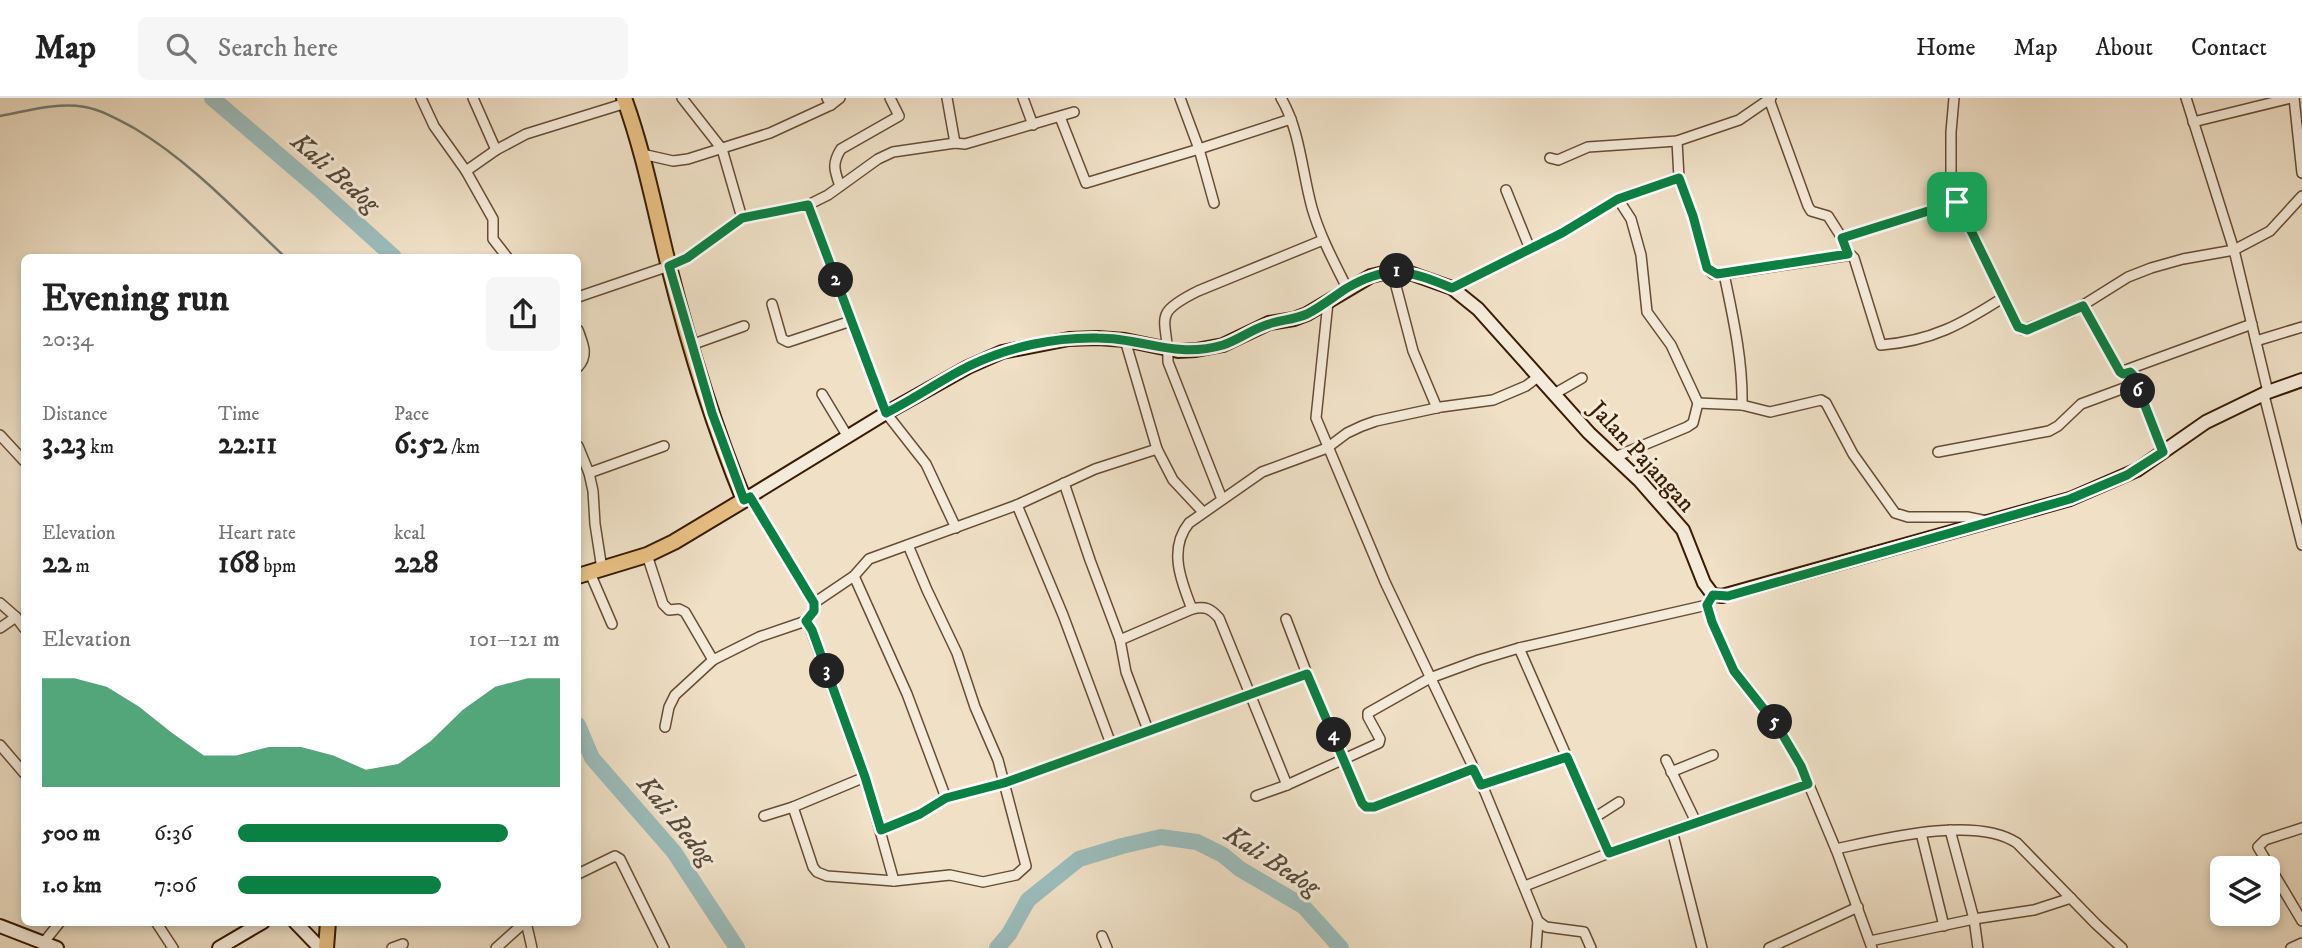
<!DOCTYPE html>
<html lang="en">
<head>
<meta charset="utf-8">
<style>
	body { margin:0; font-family:"IM FELL DW Pica",serif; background:#f6f6f6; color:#222; height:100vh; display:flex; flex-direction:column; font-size:26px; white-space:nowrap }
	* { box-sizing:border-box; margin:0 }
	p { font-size:23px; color:#767676 }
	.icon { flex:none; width:38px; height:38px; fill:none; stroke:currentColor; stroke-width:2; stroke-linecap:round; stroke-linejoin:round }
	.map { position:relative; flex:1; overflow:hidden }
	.side { position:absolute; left:21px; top:156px; width:560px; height:672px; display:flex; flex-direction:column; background:#fff; border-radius:10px; box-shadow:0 4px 10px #0003 }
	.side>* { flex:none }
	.fabs { position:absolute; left:2210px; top:758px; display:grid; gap:14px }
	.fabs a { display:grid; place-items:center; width:70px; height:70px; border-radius:10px; background:#fff; box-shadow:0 4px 10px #0003; font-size:35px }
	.pin { position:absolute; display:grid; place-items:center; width:60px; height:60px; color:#fff; margin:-30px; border-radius:14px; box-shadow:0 4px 10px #0006 }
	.km { position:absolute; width:35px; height:35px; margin:-18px; border-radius:50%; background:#222; color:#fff; font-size:19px; line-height:35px; text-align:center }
	.round { display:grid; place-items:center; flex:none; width:74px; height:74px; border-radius:10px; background:#f6f6f6 }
	.overview { display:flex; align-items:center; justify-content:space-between; height:119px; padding:0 21px }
	h1 { font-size:38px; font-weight:800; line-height:52px }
	.figures { display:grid; grid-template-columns:repeat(3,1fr); gap:10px; height:119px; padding:7px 21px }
	.figures div { display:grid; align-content:center }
	.figures b { font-size:30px; font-weight:800 }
	.figures small { font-size:19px; font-weight:400 }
	.figures p { font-size:19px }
	.chart { height:196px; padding:14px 21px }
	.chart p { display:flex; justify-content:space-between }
	.chart svg { width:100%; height:126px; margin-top:7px; fill:#0b8043; opacity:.7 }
	ul { padding:0 21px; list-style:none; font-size:23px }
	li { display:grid; grid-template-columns:112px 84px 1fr; align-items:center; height:52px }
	li i { height:18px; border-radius:9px; background:#0b8043 }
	header { display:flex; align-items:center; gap:42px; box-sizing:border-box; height:98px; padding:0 35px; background:#fff; border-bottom:2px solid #e0e0e0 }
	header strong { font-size:33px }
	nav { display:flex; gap:38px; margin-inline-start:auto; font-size:24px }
	.search { width:490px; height:63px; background:#f6f6f6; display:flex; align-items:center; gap:18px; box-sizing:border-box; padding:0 24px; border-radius:10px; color:#767676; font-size:26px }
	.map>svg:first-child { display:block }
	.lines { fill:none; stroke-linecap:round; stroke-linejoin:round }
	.stream { stroke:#737c71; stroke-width:2.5 }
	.river { stroke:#9bbcbb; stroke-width:16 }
	.street-casing { stroke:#664c34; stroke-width:12 }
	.secondary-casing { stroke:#381b03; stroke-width:16 }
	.primary-casing { stroke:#381b03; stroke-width:18 }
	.street { stroke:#f5ebda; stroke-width:9 }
	.secondary { stroke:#f5ebda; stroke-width:12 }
	.primary { stroke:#e8c083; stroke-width:14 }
	.route-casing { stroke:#fff; stroke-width:14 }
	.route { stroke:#0b8043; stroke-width:9 }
	.labels { text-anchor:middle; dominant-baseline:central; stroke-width:6; stroke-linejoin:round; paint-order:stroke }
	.street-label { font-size:24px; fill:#381b03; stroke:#f5ebda }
	.water-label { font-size:26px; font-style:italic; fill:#564b3a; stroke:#f5ebda }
</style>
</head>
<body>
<header>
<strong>Map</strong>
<div class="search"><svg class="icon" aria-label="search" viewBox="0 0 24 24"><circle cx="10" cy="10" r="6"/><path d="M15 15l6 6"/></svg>Search here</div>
<nav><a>Home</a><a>Map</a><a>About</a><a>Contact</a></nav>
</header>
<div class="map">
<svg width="2302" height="850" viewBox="0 0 2302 850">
	<rect width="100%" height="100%" fill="#efe0c6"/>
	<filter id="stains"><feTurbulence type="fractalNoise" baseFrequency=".00286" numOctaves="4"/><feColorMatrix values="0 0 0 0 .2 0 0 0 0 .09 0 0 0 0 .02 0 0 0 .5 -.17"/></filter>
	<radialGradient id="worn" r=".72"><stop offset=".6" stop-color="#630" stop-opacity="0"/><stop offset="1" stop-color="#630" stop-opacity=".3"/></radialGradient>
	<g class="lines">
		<path class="stream" d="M 0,18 C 28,13 56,4 85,9 C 102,12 119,22 134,30 C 191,64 237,114 285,159"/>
		<g class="river">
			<polyline points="212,0 321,93 394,159"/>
			<polyline points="578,627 592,660 674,754 737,850"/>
			<polyline points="997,850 1009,836 1028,802 1079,761 1122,748 1161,739 1197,744 1223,757 1240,771 1303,808 1341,850"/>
		</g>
		<defs>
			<g id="street">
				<polyline points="421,0 434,28 466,73 496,52 526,36 626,5"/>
				<polyline points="473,0 496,52"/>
				<polyline points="682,0 722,51 742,120 808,107 828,97 878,61 893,54 955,45 965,46 1074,14"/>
				<polyline points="827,0 831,7 840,0"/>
				<polyline points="947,0 955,45"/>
				<polyline points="1023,0 1033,27"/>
				<path d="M 1281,0 C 1300,32 1302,74 1312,110 C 1320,138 1334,164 1347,190"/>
				<polyline points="1954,0 1951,34 1951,90 2018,229 2023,232 2072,214 2128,179 2151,170 2183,161 2234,152 2270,133 2302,98"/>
				<polyline points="2186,0 2234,152 2268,294"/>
				<polyline points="2294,0 2302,75"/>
				<polyline points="1769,1 1808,108 1811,113 1828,118 1842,140"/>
				<polyline points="1060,19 1086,85 1199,51 1180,0"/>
				<polyline points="2193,24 2291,0"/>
				<polyline points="1677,43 1679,80"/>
				<polyline points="642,56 673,63 688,61 770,35 831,7"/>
				<polyline points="1550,60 1558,62 1588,49 1677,43 1739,22 1771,0"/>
				<polyline points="466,73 493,121 493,141 507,159"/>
				<path d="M 840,88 C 834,72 832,65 841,51 L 899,18 L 890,0"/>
				<polyline points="1618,101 1631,121 1641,157 1647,214 1671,247 1698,305"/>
				<polyline points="1214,105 1199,51 1291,21"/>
				<polyline points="808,107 886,315 926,366 956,430"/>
				<polyline points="1530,151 1562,135 1618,101 1679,80 1693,118 1707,170 1713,176 1724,176"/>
				<polyline points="1848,156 1842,140 1957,104"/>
				<polyline points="1392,173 1413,253 1437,310"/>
				<polyline points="1452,190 1530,151 1506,92"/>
				<polyline points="578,199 669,168 687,160 742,120"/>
				<polyline points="1328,204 1316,320 1385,484 1485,694 1538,823 1546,829 1584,834 1591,850"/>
				<polyline points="772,206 782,241 788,244 851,223"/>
				<polyline points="2083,208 2120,274 2123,276 2130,274 2133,277 2163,353"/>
				<path d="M 578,232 C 583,246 589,257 578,269"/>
				<polyline points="2256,243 2302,229"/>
				<polyline points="691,247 744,228"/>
				<polyline points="2126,272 2252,226"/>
				<polyline points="822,296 848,339"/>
				<polyline points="1554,296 1582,280"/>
				<polyline points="2264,297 2302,447"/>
				<path d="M 1742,307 C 1743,263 1733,219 1724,176 L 1851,157 L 1854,160 L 1881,247 C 1932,243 1962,226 2004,199"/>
				<polyline points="0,337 24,363"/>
				<polyline points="578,348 589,375 593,393 595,426 602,471"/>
				<polyline points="1157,351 1173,382 1203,414"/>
				<polyline points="1938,354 2049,333 2058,328 2081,306 2135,286"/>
				<polyline points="1615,359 1687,329 1693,325 1698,305 1742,307 1770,314 1821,302 1826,305 1853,356 1895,415 1908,419 1967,419 1987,423"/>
				<polyline points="589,375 664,348"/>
				<polyline points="1064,385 1090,462 1120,542"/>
				<polyline points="750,399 814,505"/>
				<path d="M 1222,401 L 1168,264 C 1168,219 1150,217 1198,193 L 1323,142"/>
				<polyline points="1017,407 1063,517 1111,646"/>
				<polyline points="647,457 663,506 669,512 679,511 685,514 713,562 759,539 806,523 809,527 865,679 894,783"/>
				<polyline points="590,475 612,526"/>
				<polyline points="854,478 907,596 946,700 1004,685 1307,576 1362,705 1365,709 1374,709 1473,671"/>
				<polyline points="1709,504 1707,507 1712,524 1734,573 1778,629 1801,668 1837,754 1872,850"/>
				<polyline points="0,505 16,519 24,530"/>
				<polyline points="814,505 854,478 869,461 1017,407 1095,371 1157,351 1125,242"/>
				<polyline points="1286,521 1307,576"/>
				<polyline points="806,523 814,513 814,505"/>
				<polyline points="0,530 16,519"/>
				<polyline points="1519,550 1609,755 1696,724"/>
				<polyline points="665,629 669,609 675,597 713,562"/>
				<polyline points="1148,632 1126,574 1120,542 1192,511"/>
				<polyline points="0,647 24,675"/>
				<polyline points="1666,662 1696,724 1808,686"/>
				<polyline points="1671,674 1713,657"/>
				<path d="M 1287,687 L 1219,520 C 1210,510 1205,508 1192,511 C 1181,483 1168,451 1189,425 L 1262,374 L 1327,350 L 1347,335 L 1362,328 L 1376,323 L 1441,309 L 1493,302 L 1526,288 L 1538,279"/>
				<polyline points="1481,687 1567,659"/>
				<polyline points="1256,698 1287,687 1379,645 1380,641 1368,619 1368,615 1430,580 1479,562 1519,550 1707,507"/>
				<polyline points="793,709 813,769 817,774 827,778 894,783 950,777 983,784 1016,777 1026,768 998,662 975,609 957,555 927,492 908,447"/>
				<polyline points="764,718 793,709 865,679"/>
				<polyline points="1594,720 1619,704"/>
				<polyline points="2302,730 2265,742 2258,749 2302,823"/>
				<polyline points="881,732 920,716 946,700"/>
				<polyline points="1672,732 1702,850"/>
				<polyline points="1950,732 1974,821 2034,812 2071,800"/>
				<polyline points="1921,735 1944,828"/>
				<path d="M 1836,751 C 1882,741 1976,717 2017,745 L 2096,826 L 2122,850"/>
				<polyline points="578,776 615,758 620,761 664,850"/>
				<polyline points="1525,788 1609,755"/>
				<polyline points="156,824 173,850"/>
				<polyline points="526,824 532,850"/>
				<polyline points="1102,838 1107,850"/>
				<polyline points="1870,843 1974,821 1978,850"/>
				<polyline points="43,848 44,844 60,824"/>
				<polyline points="392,850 403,846"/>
				<polyline points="496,850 525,824"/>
				<polyline points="1536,850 1538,823"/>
				<polyline points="1769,850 1858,809"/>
				<polyline points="2291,850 2302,845"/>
			</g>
			<g id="secondary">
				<polyline points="744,402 886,315 968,269 1002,254 1069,241 1098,240 1125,242 1178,253 1196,252 1223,247 1269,225 1294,221 1307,216 1371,178 1392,173 1407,174 1452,190 1478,211 1589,335 1640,383 1683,432 1704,485 1713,497 1722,498 2070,401 2137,372 2206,324 2268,294 2302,282"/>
				<polyline points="295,824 320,850"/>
				<polyline points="0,828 57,850"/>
				<polyline points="219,850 263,824"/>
			</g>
			<g id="primary">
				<path d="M 578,478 L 647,457 L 674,444 L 744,402 C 713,327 689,248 669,169 C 655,113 644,55 624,0"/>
				<polyline points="326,850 328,824"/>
			</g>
		</defs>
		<use href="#street" class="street-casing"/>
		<use href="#secondary" class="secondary-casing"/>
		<use href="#primary" class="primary-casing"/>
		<use href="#street" class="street"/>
		<use href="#secondary" class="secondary"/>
		<use href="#primary" class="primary"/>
	</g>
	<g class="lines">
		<defs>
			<path id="route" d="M 1679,80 L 1693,118 L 1707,170 L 1717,176 L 1848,156 L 1842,140 L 1957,104 L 2018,229 L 2027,232 L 2083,208 L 2120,274 L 2123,276 L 2130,274 L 2133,277 L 2163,354 L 2127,377 L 2070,401 L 1728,498 L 1713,497 L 1707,507 L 1712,524 L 1734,573 L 1778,629 L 1801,668 L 1808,686 L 1609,755 L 1567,659 L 1481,687 L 1473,671 L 1374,709 L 1366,709 L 1362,705 L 1307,576 L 1004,685 L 946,700 L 920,716 L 881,732 L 865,679 L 812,532 L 806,523 L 814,513 L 814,505 L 750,399 L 744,402 L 712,315 L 669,168 L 687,160 L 742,120 L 808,107 L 886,315 C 914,301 941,282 969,268 C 1008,249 1054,239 1098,240 C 1144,240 1175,261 1223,247 C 1238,242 1251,232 1266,227 C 1279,222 1293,222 1307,216 C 1321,209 1333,199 1347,190 C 1389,165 1410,173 1452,190 L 1562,135 L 1618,101 Z"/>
		</defs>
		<use href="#route" class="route-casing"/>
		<use href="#route" class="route"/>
	</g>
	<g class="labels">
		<g class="street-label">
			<text transform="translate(1642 359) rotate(47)">Jalan Pajangan</text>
		</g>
		<g class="water-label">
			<text transform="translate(335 75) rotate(41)">Kali Bedog</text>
			<text transform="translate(676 723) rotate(51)">Kali Bedog</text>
			<text transform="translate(1272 763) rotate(33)">Kali Bedog</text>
		</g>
	</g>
	<rect width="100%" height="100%" filter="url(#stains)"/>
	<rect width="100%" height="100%" fill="url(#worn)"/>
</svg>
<div class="fabs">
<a><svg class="icon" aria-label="layers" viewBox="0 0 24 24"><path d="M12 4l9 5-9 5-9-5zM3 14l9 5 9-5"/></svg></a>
</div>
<div class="pin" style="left:1957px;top:104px;background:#1e9e55"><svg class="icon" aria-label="arrive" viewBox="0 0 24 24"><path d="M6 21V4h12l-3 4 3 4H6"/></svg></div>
<b class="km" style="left:1397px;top:173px">1</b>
<b class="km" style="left:836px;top:182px">2</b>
<b class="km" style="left:827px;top:573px">3</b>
<b class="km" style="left:1334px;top:637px">4</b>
<b class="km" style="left:1775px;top:624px">5</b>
<b class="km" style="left:2138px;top:293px">6</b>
<section class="side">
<div class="overview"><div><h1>Evening run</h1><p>20:34</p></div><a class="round"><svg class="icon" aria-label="share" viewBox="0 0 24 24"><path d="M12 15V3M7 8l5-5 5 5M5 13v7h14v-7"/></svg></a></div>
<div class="figures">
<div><p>Distance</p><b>3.23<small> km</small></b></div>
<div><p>Time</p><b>22:11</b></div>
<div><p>Pace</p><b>6:52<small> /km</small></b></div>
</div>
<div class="figures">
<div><p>Elevation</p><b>22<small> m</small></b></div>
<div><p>Heart rate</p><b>168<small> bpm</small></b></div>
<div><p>kcal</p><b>228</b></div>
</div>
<div class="chart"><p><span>Elevation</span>101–121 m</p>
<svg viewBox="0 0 160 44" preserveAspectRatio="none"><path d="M0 44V6L10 6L20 9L30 16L40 25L50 33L60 33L70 30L80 30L90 33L100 38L110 36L120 28L130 17L140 9L150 6L160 6V44z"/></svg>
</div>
<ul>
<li><b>500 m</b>6:36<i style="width:84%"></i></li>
<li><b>1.0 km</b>7:06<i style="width:63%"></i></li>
</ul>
</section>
</div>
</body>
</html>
